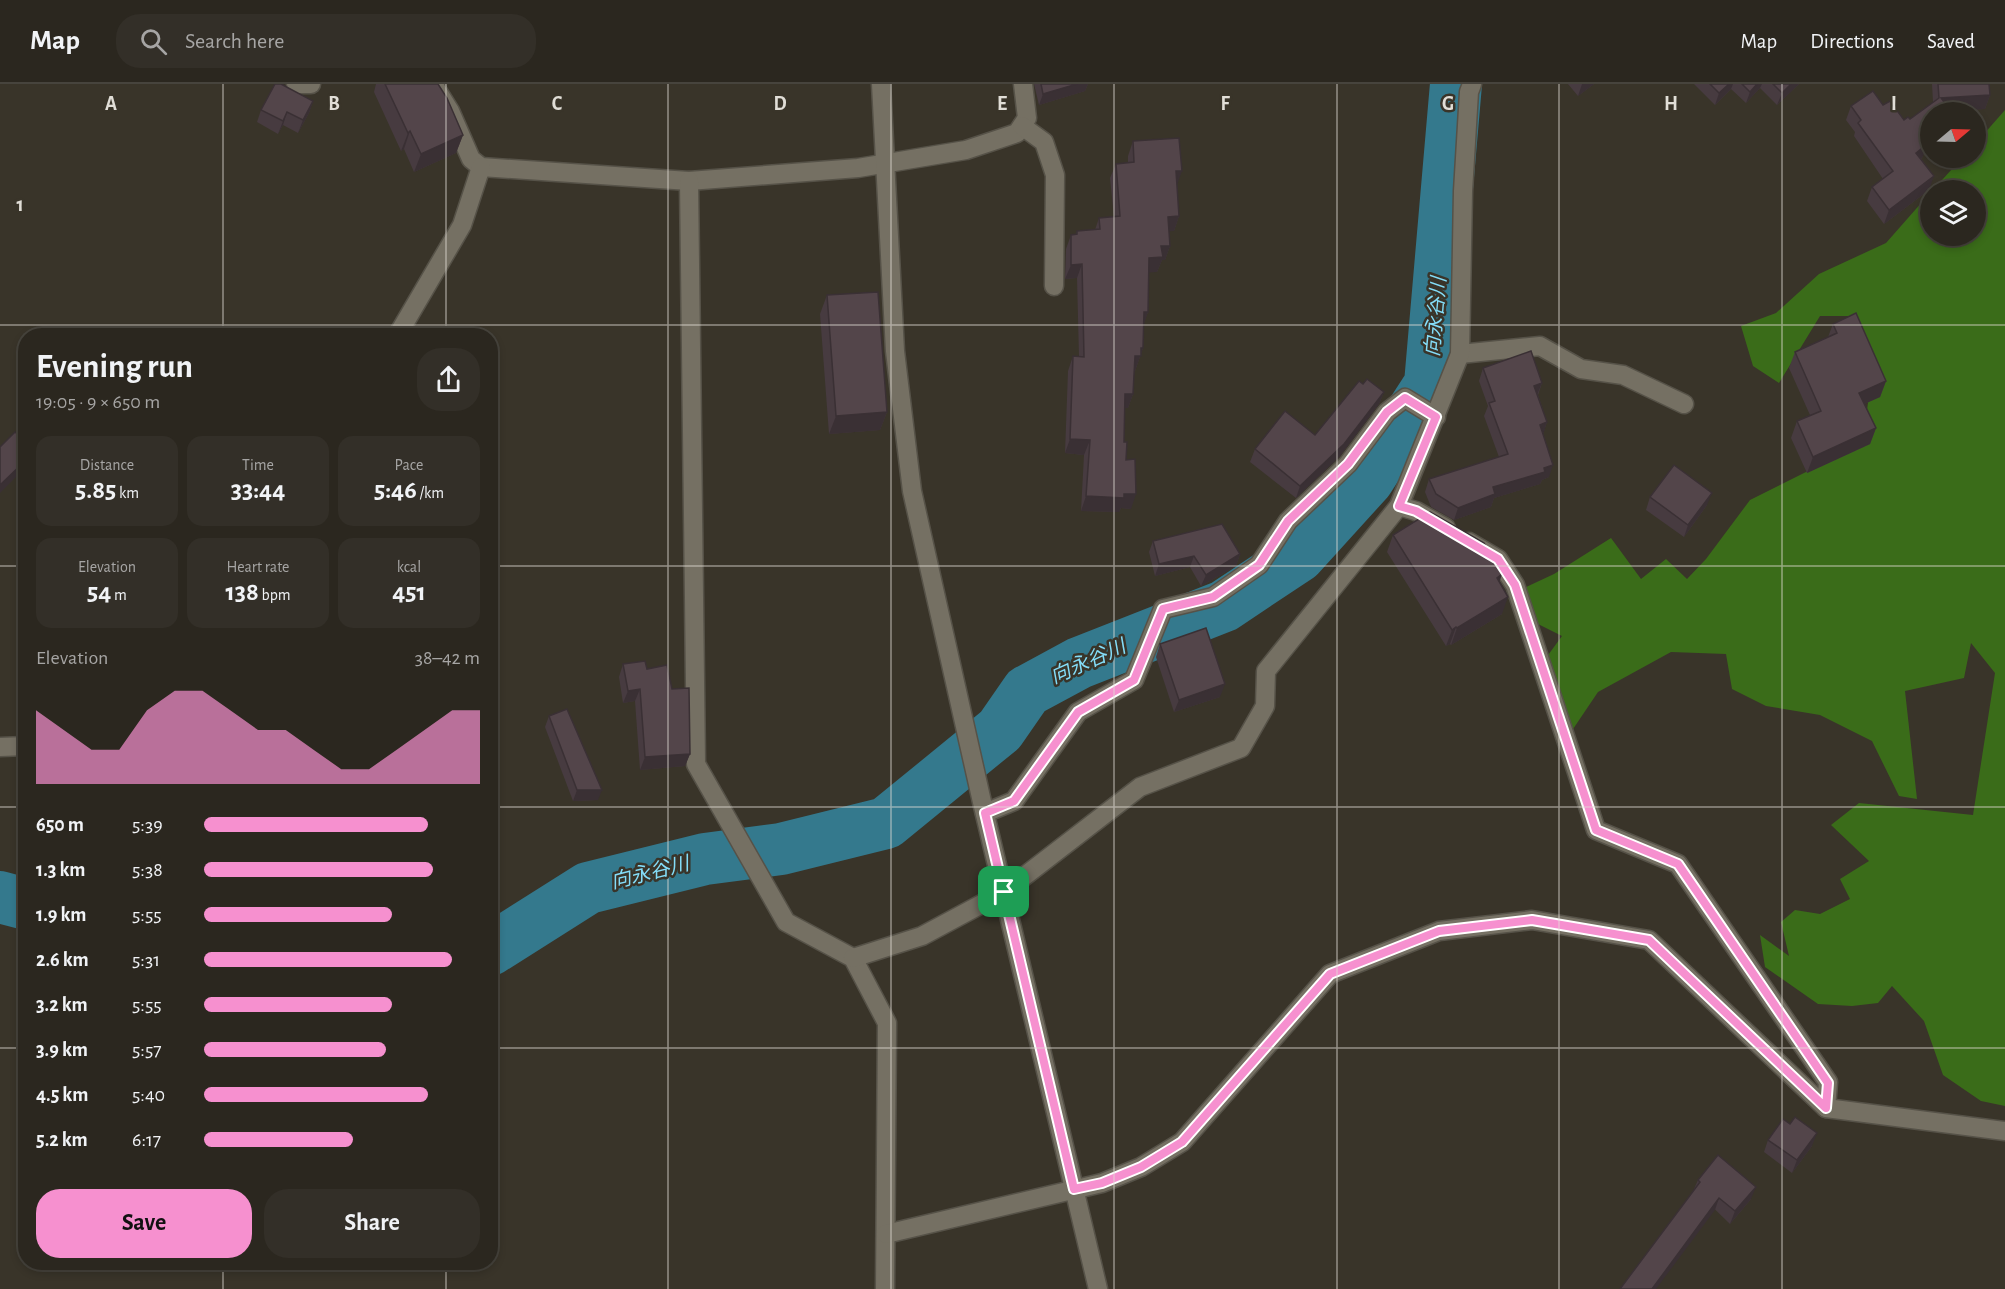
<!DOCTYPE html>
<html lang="en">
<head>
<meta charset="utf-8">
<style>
	body { margin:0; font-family:"Alegreya Sans","Noto Sans JP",sans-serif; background:#332f28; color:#f1f3f6; height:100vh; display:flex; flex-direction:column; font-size:22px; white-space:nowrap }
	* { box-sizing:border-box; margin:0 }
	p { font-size:20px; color:#a6a5a4 }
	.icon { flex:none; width:33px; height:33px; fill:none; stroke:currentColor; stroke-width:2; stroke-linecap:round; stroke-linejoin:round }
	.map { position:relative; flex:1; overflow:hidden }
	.panel { position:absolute; left:18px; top:244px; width:480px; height:942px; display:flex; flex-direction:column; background:#2b271f; border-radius:24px; box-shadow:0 3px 9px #0003,0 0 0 2px #47443d }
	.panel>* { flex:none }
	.needle { width:39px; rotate:71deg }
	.fabs { position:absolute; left:1920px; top:18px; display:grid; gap:12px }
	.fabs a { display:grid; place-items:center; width:66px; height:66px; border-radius:50%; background:#2b271f; box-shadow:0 3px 9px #0003,0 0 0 2px #47443d; font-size:30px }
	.pin { position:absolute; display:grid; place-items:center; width:51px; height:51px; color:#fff; margin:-26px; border-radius:12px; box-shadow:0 3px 9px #0006 }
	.round { display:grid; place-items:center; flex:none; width:63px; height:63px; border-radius:24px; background:#332f28 }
	.summary { display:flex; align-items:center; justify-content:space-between; height:102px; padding:0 18px }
	h1 { font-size:33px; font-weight:700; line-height:45px }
	.figures { display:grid; grid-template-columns:repeat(3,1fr); gap:9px; height:102px; padding:6px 18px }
	.figures div { display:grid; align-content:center; border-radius:15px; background:#332f28; text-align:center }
	.figures b { font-size:26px; font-weight:700 }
	.figures small { font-size:16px; font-weight:400 }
	.figures p { font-size:16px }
	.chart { height:168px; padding:12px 18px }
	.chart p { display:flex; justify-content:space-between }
	.chart svg { width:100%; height:108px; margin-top:6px; fill:#f690cf; opacity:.7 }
	.cta { display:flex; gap:12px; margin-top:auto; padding:12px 18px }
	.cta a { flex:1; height:69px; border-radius:24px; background:#f690cf; color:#111; font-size:24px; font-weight:700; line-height:69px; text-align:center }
	.cta a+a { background:#332f28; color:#f1f3f6 }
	ul { padding:0 18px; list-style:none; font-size:20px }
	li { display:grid; grid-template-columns:96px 72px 1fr; align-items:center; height:45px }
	li i { height:15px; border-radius:8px; background:#f690cf }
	header { display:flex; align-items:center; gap:36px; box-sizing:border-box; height:84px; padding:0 30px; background:#2b271f; border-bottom:2px solid #47443d }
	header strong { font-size:28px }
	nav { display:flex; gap:33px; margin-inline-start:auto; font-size:21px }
	.search { width:420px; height:54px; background:#332f28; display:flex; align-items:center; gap:15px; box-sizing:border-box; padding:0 21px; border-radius:24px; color:#a6a5a4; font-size:22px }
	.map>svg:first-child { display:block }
	.forest { fill:#3a6c19 }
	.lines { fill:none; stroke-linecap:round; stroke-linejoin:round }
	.river { stroke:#34798d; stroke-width:52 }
	.minor-casing { stroke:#565248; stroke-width:21 }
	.minor { stroke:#757063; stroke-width:18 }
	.wall { fill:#473b40 }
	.shaded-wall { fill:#3a3034 }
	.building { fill:#53454a; stroke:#3a3034; stroke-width:1.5 }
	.route-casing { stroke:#fff; stroke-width:12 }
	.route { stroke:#f690cf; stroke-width:8 }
	.grid { fill:none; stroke:#e1ded7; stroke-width:1.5; stroke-opacity:0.55 }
	.labels { text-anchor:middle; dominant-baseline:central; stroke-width:5; stroke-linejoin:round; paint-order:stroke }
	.water-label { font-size:20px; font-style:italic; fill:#84ddf8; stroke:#393429 }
	.grid-label { font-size:20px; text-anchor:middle; font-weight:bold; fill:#e1ded7; stroke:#393429; stroke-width:5; stroke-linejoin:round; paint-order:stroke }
</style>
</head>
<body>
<header>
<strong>Map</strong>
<div class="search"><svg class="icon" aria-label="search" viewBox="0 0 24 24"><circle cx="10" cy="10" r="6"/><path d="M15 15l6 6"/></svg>Search here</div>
<nav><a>Map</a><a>Directions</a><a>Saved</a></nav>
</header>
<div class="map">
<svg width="2005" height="1205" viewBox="0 0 2005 1205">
	<rect width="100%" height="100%" fill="#393429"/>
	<polygon class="forest" points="2005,26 2005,1022 1981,1017 1943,991 1924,937 1892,902 1878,919 1852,922 1818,920 1765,883 1760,851 1789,872 1781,838 1795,826 1820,830 1850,815 1840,795 1869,777 1831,741 1859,719 1973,731 1995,589 1971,559 1964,594 1905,607 1917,715 1899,712 1872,657 1820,631 1766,622 1732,605 1726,570 1671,568 1598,608 1569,651 1543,578 1562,552 1536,539 1524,504 1554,490 1611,454 1641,495 1666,475 1687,495 1706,475 1750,416 1812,385 1863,353 1873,285 1854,232 1820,232 1779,299 1753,282 1741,242 1776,229 1819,190 1886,159 1930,109 1930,152 1976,152 1976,106 1933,106 1962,74 1976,74 1976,59"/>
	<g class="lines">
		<g class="river">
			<polyline points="0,813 26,820"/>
			<polyline points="490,866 588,804 705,775 781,765 886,739 1000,646 1027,607 1079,579 1224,522 1299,472 1368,396 1430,300 1456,0"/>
		</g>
		<defs>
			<g id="minor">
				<polyline points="296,0 311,0"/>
				<polyline points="433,0 450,27 471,75 481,83 689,97 858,84 966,66 1017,49 1027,34 1023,0"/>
				<polyline points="881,0 895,267 912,407 982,718 1098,1205"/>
				<polyline points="1022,42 1044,58 1055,91 1054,202"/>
				<polyline points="689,97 696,680 786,838 853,874 887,939 885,1205"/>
				<polyline points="397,252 462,141 481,83"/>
				<polyline points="1460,270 1540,262 1581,285 1623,291 1684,320"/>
				<polyline points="1399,422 1416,427 1446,444"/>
				<polyline points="1469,458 1498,475 1515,501 1596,746 1678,780 1828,998 1826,1024"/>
				<polyline points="0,663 26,662"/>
				<polyline points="985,729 1014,717 1078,628 1134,596 1163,525 1213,513 1259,481 1288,437 1348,380 1387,328 1405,314 1436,333"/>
				<polyline points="853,874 922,852 1004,808 1140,703 1241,664 1265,622 1266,587 1399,422 1460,270 1463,107 1469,8 1472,0"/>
				<polyline points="886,1150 1102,1099 1141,1083 1182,1058 1330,890 1439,847 1532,836 1649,856 1826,1024 2005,1047"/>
			</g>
		</defs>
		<use href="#minor" class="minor-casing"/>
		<use href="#minor" class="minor"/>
	</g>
	<g class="wall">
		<polygon points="376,0 438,0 463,51 456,69 414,88 404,65 401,67 374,8"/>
		<polygon points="1034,0 1088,0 1085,7 1039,21"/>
		<polygon points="1568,0 1594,0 1578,12"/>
		<polygon points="1694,0 1799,0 1777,21 1760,4 1746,19 1731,5 1715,21"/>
		<polygon points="1932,0 1989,0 1990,11 1985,25 1930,28 1930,60 1927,63 1922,74 1921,75 1929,106 1884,140 1867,117 1872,103 1883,95 1854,52 1855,48 1846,36 1851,22 1883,21 1904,36 1910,35 1933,18"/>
		<polygon points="313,17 309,29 298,49 283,41 278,50 257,38 261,26"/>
		<polygon points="1133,57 1177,101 1179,132 1174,147 1169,147 1170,162 1165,176 1162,176 1157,188 1148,188 1148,228 1143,240 1143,264 1135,287 1134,287 1133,310 1128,324 1125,324 1124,358 1131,425 1121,424 1119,428 1081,427 1084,371 1065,369 1068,287 1073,272 1079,273 1077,194 1065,195 1066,165 1071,151 1076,150 1077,147 1095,146 1099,134 1114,133 1110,94 1116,80 1128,79 1128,72"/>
		<polygon points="827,211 887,328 880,346 829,350 820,230"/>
		<polygon points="1833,240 1886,297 1880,313 1864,320 1876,344 1870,360 1807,389 1791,354 1797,337 1810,331 1789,284 1795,268 1828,253"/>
		<polygon points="1483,284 1542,299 1538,311 1547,338 1543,350 1549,393 1542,396 1540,400 1494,414 1491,423 1454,436 1431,423 1425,408 1429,395 1499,373 1484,332 1488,322 1479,297"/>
		<polygon points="1363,300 1384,308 1379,320 1340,372 1296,414 1250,378 1255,365 1315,351"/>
		<polygon points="1650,413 1707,421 1684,453 1646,426"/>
		<polygon points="1393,451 1502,490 1499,498 1502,530 1451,561 1450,560 1446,562 1387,468"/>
		<polygon points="1153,457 1240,470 1236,482 1201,502 1190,483 1155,492 1149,468"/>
		<polygon points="1160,560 1220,613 1174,628 1156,573"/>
		<polygon points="623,580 647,585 672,605 690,670 685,682 640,686 635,617 623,619 619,593"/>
		<polygon points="549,632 598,716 573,717 545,643"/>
		<polygon points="1768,1056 1812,1062 1792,1089 1764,1068"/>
		<polygon points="1698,1096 1751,1115 1730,1140 1694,1105"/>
	</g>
	<g class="shaded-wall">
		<polygon points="1077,0 1088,0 1085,7 1039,21 1043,10"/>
		<polygon points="1583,0 1594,0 1578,12 1582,0"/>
		<polygon points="1729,0 1733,0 1731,5 1715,21 1719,9"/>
		<polygon points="1757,0 1762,0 1760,4 1746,19 1750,8"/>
		<polygon points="1791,0 1799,0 1777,21 1782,9"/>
		<polygon points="1990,11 1985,25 1936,28 1941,14"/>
		<polygon points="313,17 309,29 298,49 303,36"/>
		<polygon points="287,28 283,41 278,50 283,37"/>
		<polygon points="410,47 404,65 401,67 408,49"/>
		<polygon points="1930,50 1930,60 1927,63 1922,74 1911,82 1916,69 1923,55"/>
		<polygon points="463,51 456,69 414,88 421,70"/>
		<polygon points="1176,87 1182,87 1177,101"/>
		<polygon points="1934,92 1929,106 1884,140 1889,126"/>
		<polygon points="1179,132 1174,147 1163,148 1168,133"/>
		<polygon points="1161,162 1170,162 1165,176 1162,176 1157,188 1143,189 1149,174"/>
		<polygon points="1082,180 1077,194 1065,195 1071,181"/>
		<polygon points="1144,228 1148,228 1143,243"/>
		<polygon points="1141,264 1143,264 1135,287 1130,287 1135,272"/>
		<polygon points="1886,297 1880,313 1853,325 1859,309"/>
		<polygon points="1542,299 1537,311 1534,302"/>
		<polygon points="1384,308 1379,320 1340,372 1296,414 1300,402"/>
		<polygon points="1125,310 1133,310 1128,324 1120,324"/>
		<polygon points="887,328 880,346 829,350 836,332"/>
		<polygon points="1547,338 1543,351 1540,341"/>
		<polygon points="1876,344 1870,360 1807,389 1813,373"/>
		<polygon points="1070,355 1090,356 1084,371 1065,369"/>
		<polygon points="26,376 26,383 0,409 0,401"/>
		<polygon points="1553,381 1549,393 1542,396 1540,400 1494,414 1491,423 1454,436 1458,424 1493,403"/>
		<polygon points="1712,409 1707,421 1684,453 1688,441"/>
		<polygon points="1124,410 1136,410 1131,425 1121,424 1119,428 1081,427 1086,412"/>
		<polygon points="1240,470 1236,482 1201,502 1206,491"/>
		<polygon points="1194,472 1190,483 1155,492 1159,480"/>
		<polygon points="1502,490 1496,507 1497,494"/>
		<polygon points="1508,513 1502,530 1451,561 1457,544"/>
		<polygon points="1456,543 1450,560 1446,562 1452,546"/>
		<polygon points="1225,600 1220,613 1174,628 1179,616"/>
		<polygon points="640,605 635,617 623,619 628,607"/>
		<polygon points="690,670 685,682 640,686 645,673"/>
		<polygon points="577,706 602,706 598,716 573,717"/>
		<polygon points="1817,1049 1812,1062 1792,1089 1797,1076"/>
		<polygon points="1756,1103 1751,1115 1730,1140 1735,1127"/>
		<polygon points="1719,1114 1715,1126 1656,1205 1652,1205"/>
	</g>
	<g class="building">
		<polygon points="275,0 281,0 313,17 303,36 287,28 283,37 261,26"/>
		<polygon points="385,0 438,0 447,14 463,51 421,70 410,47 408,49"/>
		<polygon points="1041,0 1077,0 1043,10"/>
		<polygon points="1710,0 1729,0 1719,9"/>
		<polygon points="1742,0 1757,0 1750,8"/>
		<polygon points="1773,0 1791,0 1782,9"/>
		<polygon points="1938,0 1989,0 1990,11 1941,14 1952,28 1930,28 1930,50 1923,55 1927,60 1916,69 1934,92 1889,126 1872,103 1893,87 1858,39 1861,36 1851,22 1873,7 1883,21 1890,17 1904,36 1908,33 1910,35 1939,14"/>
		<polygon points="1179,54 1182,87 1176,87 1179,132 1168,133 1170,162 1161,162 1163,173 1149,174 1148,228 1144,228 1143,264 1141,264 1141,272 1135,272 1133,310 1125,310 1124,358 1127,358 1126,376 1135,375 1136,410 1124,410 1124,414 1086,412 1090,356 1070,355 1073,272 1084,273 1082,180 1071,181 1071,151 1077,150 1077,147 1100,145 1099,134 1120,132 1116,80 1134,78 1133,57"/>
		<polygon points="878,208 887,328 836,332 827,211"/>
		<polygon points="1856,229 1886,297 1859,309 1876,344 1813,373 1797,337 1821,327 1795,268 1837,249 1833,240"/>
		<polygon points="1531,267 1542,299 1534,302 1547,338 1540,341 1553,381 1544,384 1545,388 1493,403 1495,410 1458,424 1436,410 1429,395 1508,370 1489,319 1495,317 1483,284"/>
		<polygon points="1367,295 1384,308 1344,360 1300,402 1255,365 1285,327 1315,351 1359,297 1363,300"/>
		<polygon points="15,348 26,358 26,376 0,401 0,363"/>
		<polygon points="1674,381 1712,409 1688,441 1650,413"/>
		<polygon points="1430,428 1484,459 1502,490 1497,494 1508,513 1457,544 1456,543 1452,546 1393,451"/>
		<polygon points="1222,440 1240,470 1206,491 1194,472 1159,480 1153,457"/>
		<polygon points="1206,544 1225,600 1179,616 1160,560"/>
		<polygon points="645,577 647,585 667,581 672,605 689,604 690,670 645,673 640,605 628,607 623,580"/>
		<polygon points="567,625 602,706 577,706 549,632"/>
		<polygon points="1795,1033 1817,1049 1797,1076 1768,1056 1783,1035 1790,1040"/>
		<polygon points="1718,1071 1756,1103 1735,1127 1719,1114 1652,1205 1620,1205 1700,1098 1698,1096"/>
	</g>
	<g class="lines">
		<defs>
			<polygon id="route" points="1405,314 1436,333 1399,422 1416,427 1498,475 1515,501 1596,746 1678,780 1828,999 1826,1024 1649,856 1532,836 1439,847 1330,890 1182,1058 1141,1083 1102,1099 1074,1105 985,729 1014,717 1078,628 1134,596 1163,525 1213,513 1259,481 1288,437 1348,380 1387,328"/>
		</defs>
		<use href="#route" class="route-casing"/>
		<use href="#route" class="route"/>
	</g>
	<path class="grid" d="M 223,0 L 223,252M 446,0 L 446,252M 668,0 L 668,1205M 891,0 L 891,1205M 1114,0 L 1114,1205M 1337,0 L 1337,1205M 1559,0 L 1559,1205M 1782,0 L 1782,1205M 0,241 L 2005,241M 0,482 L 26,482M 490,482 L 2005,482M 0,723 L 26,723M 490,723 L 2005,723M 0,964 L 26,964M 490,964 L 2005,964M 223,1179 L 223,1205M 446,1179 L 446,1205"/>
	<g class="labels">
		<g class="water-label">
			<text transform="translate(1436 233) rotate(-85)">向永谷川</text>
			<text transform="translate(1088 578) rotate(-24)">向永谷川</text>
			<text transform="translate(650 789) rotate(-14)">向永谷川</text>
		</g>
	</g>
	<g class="grid-label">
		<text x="111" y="26">A</text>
		<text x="334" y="26">B</text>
		<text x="557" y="26">C</text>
		<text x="780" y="26">D</text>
		<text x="1002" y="26">E</text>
		<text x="1225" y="26">F</text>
		<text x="1448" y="26">G</text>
		<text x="1671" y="26">H</text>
		<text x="1894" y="26">I</text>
		<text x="20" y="127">1</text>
	</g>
</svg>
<div class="fabs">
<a><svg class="needle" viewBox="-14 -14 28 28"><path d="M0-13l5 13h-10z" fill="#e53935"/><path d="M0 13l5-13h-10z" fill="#a6a5a4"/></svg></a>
<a><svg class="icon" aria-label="layers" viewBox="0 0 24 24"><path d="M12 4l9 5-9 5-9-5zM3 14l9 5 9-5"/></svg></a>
</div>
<div class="pin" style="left:1004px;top:808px;background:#1e9e55"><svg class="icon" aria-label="arrive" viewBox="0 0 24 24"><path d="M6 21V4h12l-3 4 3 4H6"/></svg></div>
<section class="panel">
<div class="summary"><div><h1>Evening run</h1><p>19:05 · 9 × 650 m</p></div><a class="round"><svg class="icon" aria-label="share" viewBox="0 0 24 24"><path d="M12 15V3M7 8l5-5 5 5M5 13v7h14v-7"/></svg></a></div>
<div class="figures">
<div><p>Distance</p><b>5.85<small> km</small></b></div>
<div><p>Time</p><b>33:44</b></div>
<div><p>Pace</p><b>5:46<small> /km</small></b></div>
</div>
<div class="figures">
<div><p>Elevation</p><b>54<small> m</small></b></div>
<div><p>Heart rate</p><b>138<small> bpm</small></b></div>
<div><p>kcal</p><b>451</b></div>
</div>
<div class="chart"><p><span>Elevation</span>38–42 m</p>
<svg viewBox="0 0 160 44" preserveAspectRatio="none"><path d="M0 44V14L10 22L20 30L30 30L40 14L50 6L60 6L70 14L80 22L90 22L100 30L110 38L120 38L130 30L140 22L150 14L160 14V44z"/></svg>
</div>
<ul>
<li><b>650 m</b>5:39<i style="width:81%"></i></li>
<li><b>1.3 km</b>5:38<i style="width:83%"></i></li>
<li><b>1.9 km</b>5:55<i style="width:68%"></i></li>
<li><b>2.6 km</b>5:31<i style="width:90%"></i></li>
<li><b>3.2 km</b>5:55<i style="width:68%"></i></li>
<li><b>3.9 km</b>5:57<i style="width:66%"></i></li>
<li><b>4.5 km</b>5:40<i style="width:81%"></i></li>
<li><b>5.2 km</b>6:17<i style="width:54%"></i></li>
</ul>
<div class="cta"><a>Save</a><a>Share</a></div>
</section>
</div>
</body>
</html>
